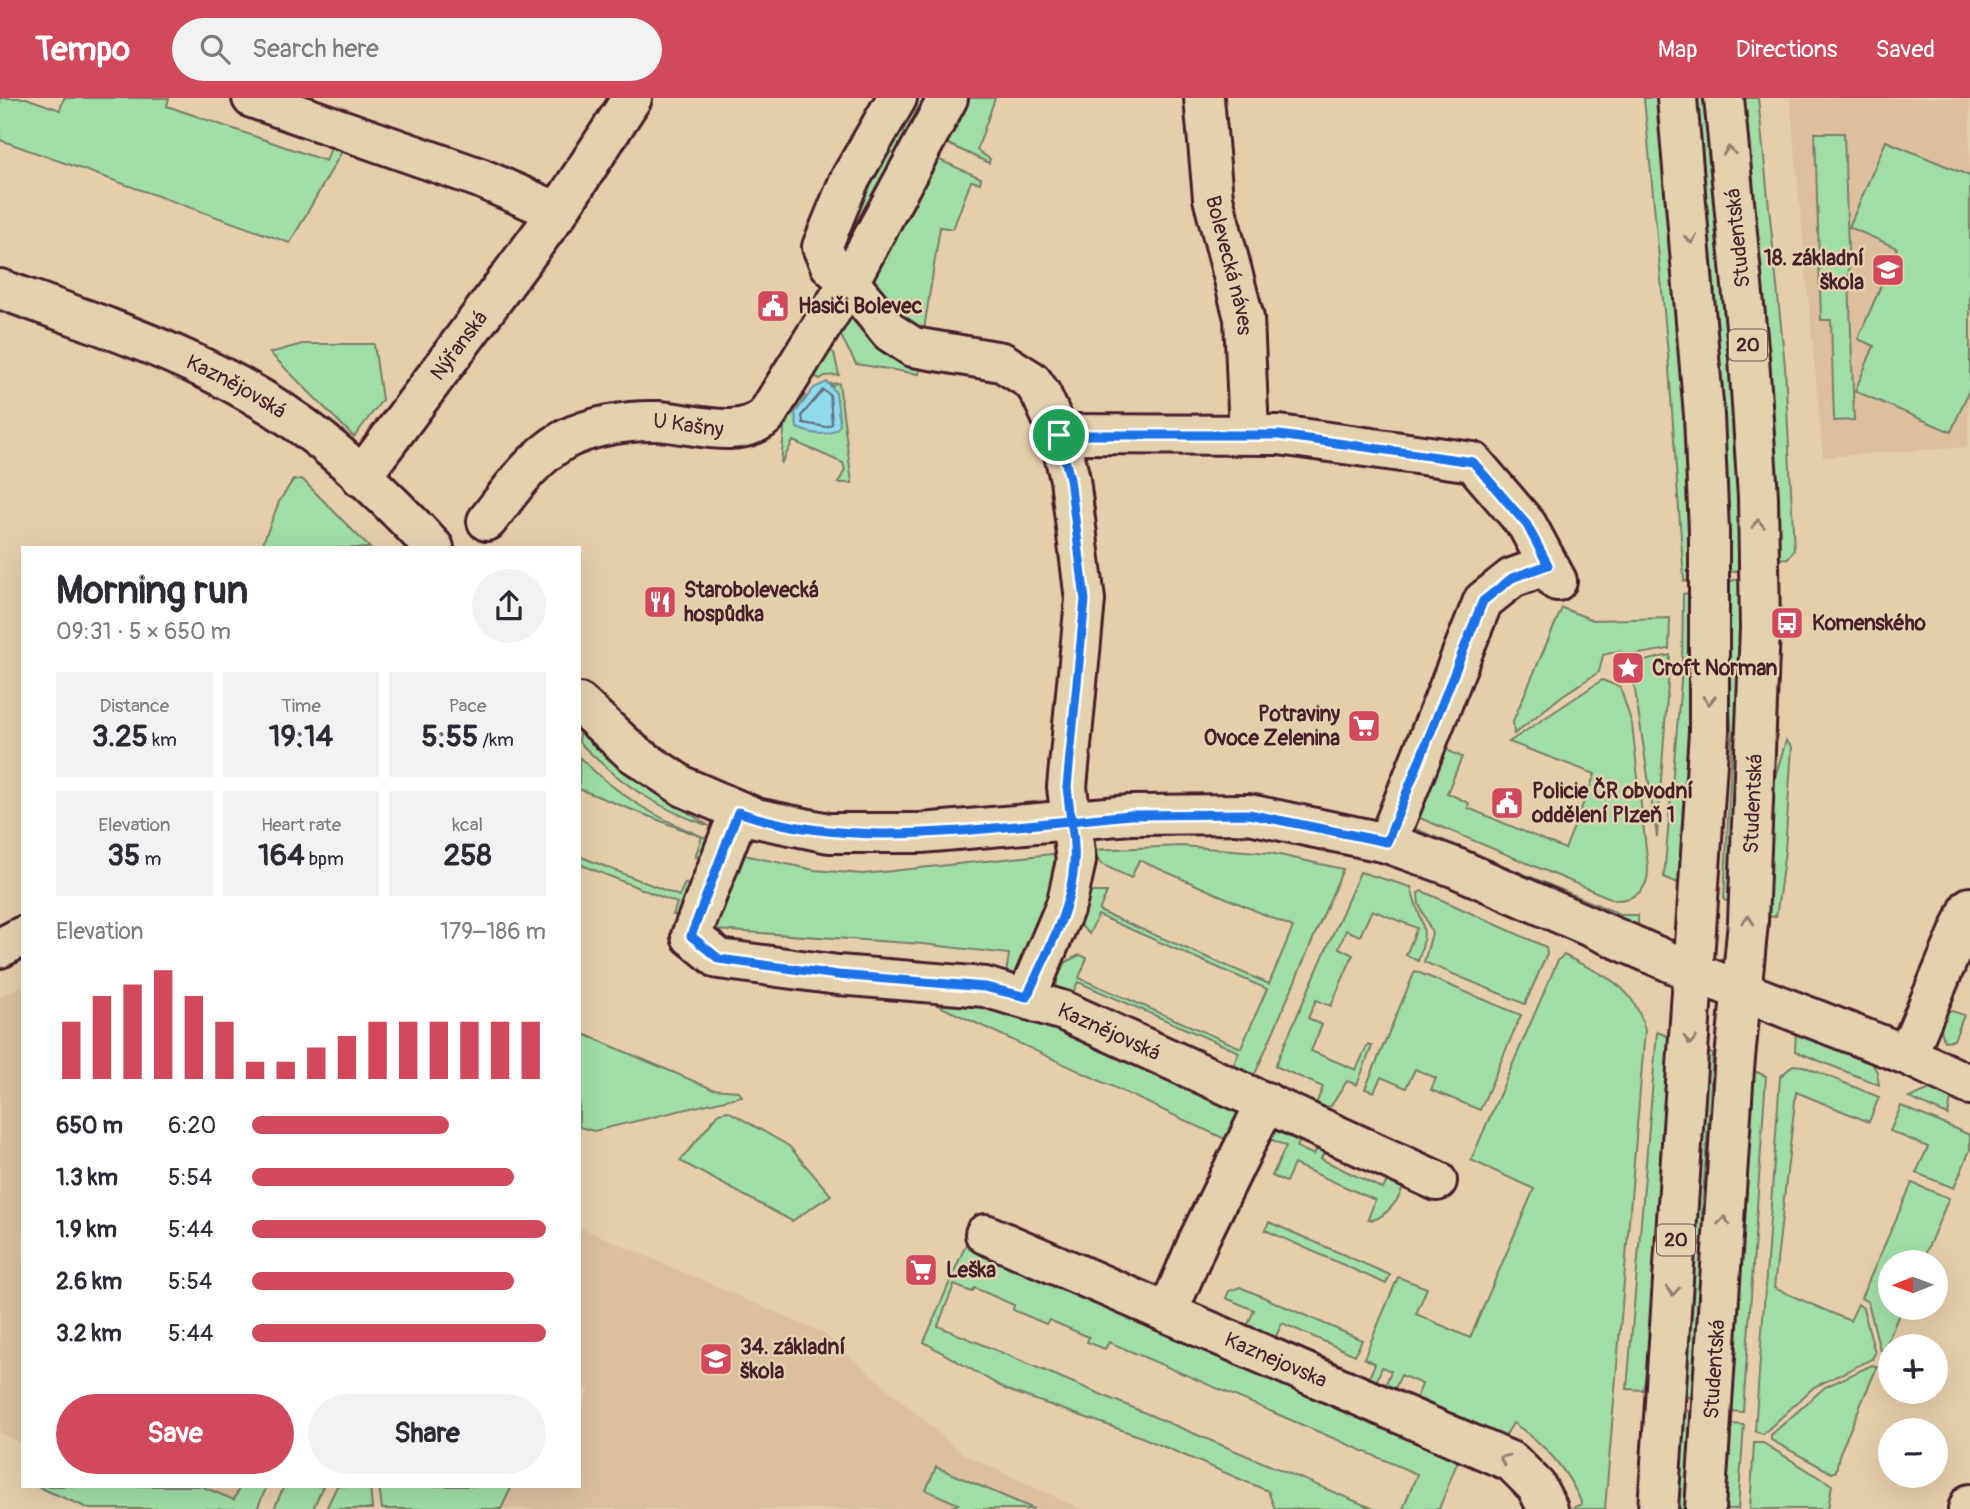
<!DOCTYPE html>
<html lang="en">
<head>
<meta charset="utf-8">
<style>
	body { margin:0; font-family:Pangolin,sans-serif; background:#f2f2f3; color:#2b2b33; height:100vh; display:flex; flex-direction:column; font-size:26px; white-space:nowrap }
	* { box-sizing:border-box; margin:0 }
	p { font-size:23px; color:#7c7c81 }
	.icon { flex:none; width:38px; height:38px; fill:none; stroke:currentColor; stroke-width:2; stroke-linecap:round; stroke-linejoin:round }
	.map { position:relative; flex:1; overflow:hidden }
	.drawer { position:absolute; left:21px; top:448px; width:560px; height:942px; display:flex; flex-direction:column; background:#fff; border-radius:0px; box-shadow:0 7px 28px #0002 }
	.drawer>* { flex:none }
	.needle { width:46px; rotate:269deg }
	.controls { position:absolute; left:1878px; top:1152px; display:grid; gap:14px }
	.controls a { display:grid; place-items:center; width:70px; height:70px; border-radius:50%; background:#fff; box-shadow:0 7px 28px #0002; font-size:35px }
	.pin { position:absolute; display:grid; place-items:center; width:60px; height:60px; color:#fff; margin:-30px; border:4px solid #fff; border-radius:50%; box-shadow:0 2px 7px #0007 }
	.round { display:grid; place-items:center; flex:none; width:74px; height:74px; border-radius:37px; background:#f2f2f3 }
	.summary { display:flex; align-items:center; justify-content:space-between; height:119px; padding:0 35px }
	h1 { font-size:38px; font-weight:700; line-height:52px }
	.figures { display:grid; grid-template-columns:repeat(3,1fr); gap:10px; height:119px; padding:7px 35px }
	.figures div { display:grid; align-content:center; border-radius:0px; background:#f2f2f3; text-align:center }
	.figures b { font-size:30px; font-weight:700 }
	.figures small { font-size:19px; font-weight:400 }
	.figures p { font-size:19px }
	.chart { height:196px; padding:14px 35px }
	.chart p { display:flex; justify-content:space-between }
	.chart svg { width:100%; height:126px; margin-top:7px; stroke:#d1495b; stroke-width:6 }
	.cta { display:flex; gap:14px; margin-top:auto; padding:14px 35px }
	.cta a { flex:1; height:80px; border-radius:42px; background:#d1495b; color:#fff; font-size:28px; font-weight:700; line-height:80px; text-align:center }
	.cta a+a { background:#f2f2f3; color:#2b2b33 }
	ul { padding:0 35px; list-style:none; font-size:23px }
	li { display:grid; grid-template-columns:112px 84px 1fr; align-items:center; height:52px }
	li i { height:18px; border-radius:9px; background:#d1495b }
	header { display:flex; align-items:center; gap:42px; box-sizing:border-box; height:98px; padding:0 35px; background:#d1495b; color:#fff }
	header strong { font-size:33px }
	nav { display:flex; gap:38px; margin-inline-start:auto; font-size:24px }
	.search { width:490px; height:63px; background:#f2f2f3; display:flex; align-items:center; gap:18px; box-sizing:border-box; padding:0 24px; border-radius:38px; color:#7c7c81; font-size:26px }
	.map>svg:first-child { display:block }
	.built { fill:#ddbf9e }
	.green { fill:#a0dea5; stroke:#757e68; stroke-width:2 }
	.water { fill:#8edbed; stroke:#73909f; stroke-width:2 }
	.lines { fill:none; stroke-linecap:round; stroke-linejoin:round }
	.shore { stroke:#656a79; stroke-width:2 }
	.minor-casing { stroke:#4a1f2b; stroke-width:44 }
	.major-casing { stroke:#4a1f2b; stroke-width:44 }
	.minor { stroke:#e4d2af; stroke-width:38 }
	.major { stroke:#e4d2af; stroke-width:38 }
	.oneway { stroke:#97786d }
	.route-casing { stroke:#fff; stroke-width:14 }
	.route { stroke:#1a73e8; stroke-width:9 }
	.labels { text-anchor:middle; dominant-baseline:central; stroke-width:5; stroke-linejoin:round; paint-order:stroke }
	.shield { fill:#e4d2af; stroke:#785553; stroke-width:2 }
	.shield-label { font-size:19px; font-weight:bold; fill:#4a1f2b }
	.street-label { font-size:21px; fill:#4a1f2b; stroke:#e4d2af }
	.poi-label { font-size:21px; font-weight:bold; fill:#4a1f2b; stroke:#e4d2af; text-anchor:start }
</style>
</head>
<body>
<header>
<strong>Tempo</strong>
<div class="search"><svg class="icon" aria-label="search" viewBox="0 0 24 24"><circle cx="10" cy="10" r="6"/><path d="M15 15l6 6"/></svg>Search here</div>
<nav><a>Map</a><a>Directions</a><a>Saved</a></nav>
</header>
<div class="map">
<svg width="1970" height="1411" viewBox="0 0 1970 1411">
	<rect width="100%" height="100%" fill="#e7ceaa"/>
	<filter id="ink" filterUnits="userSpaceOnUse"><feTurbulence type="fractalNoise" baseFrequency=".0143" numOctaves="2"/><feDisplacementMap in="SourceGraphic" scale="14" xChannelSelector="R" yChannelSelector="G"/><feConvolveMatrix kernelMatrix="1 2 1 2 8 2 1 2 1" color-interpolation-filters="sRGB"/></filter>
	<g filter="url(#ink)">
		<g class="built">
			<polygon points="1790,0 1970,0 1968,349 1823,359"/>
			<polygon points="23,887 23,1346 0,1336 0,899"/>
			<polygon points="579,1129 823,1235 963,1356 1081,1411 501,1411 512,1388 579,1388 579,1315 590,1292 579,1287"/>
			<polygon points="201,1388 240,1388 234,1402"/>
		</g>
		<g class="green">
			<polygon points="0,0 26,0 60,12 64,0 169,0 167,8 326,63 333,44 345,48 290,145 0,42"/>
			<polygon points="907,0 926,0 844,146 853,153 848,161 833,137"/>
			<polygon points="960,0 995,0 977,52 990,61 989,65 937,41"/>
			<polygon points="1644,0 1662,0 1685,239 1695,483 1684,483 1668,256"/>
			<polygon points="1691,0 1710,0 1723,135 1745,471 1723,476"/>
			<polygon points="1739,0 1758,0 1785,268 1794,452 1788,460 1774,461"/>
			<polygon points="1815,35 1844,35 1854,322 1834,323 1831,222 1821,222"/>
			<polygon points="1886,43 1970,78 1970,290 1951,334 1855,293 1874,248 1858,241 1897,150 1849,129"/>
			<polygon points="928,57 981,80 980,85 971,83 953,131 940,129 923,238 902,228 871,183"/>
			<polygon points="854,217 921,262 919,276 856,266 842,240 839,227 848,218"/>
			<polygon points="302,246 374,246 382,302 354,339 270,255"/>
			<polygon points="828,251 834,255 839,277 825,278 820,281 807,274"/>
			<polygon points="839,285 852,385 838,385 845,372 843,365 793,343 781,366 784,333 781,319 795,292 806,299 795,315 833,288 829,286"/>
			<polygon points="302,381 370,450 261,450 279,404 293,382"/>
			<polygon points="1744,479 1735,806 1724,802 1732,640 1722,486"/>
			<polygon points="1696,493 1685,788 1664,779 1682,572 1683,496"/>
			<polygon points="1562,510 1593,522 1670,520 1669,551 1633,557 1618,553 1603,557 1599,574 1563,597 1514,636 1513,623"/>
			<polygon points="1670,557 1657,739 1632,572 1636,565"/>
			<path d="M 1602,582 L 1620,589 L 1632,626 L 1648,769 C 1649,791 1637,802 1615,802 L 1415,718 L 1445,651 L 1462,659 L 1447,695 L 1469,705 L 1468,710 L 1565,751 L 1595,676 L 1509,644 Z"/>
			<path d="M 579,630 L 621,671 L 709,728 C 654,709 620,685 579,644 Z"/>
			<polygon points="1786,643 1792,649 1785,753 1777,813 1776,818 1762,820 1772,689"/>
			<path d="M 579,659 C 623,702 657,720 713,743 L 703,758 L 695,759 L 702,739 L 579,691 Z"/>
			<polygon points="1404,726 1622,817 1638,817 1638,827 1617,823 1417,741"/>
			<path d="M 1181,748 L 1270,755 L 1343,771 L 1256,974 L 1250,979 L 1230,976 L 1239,954 L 1078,884 L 1068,905 L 1057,890 C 1055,872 1064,863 1080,857 L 1087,860 L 1079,880 L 1241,950 L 1267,891 L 1098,817 L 1089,836 L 1078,825 L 1083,800 L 1091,794 L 1107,794 L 1099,813 L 1269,886 L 1293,829 L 1139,762 L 1131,780 L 1101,766 L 1092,752 Z"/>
			<polygon points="1061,755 1065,765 1024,874 1005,883 1009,856 923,846 715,832 714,828 739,756 815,772 863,776"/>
			<polygon points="579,758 679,798 685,785 690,789 681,817 673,817 677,805 579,766"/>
			<path d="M 1360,774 L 1411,789 C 1419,824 1431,827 1418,863 L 1406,857 L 1417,830 L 1372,812 L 1360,838 L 1346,832 L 1339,850 L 1353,857 L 1331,908 L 1316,902 L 1308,920 L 1322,927 L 1311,953 L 1356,972 L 1368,946 L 1372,948 L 1357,987 L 1347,983 L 1331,1008 L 1314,1011 L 1323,989 L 1275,968 Z"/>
			<polygon points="1422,793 1546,849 1547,856 1525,906 1424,864 1432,835 1419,806 1418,795"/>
			<path d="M 1564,857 C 1603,878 1634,885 1645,932 L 1605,1411 L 1570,1411 L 1582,1406 C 1567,1371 1545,1346 1513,1325 L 1503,1342 L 1415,1304 L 1422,1286 L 1401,1277 L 1393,1295 L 1384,1291 L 1391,1273 L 1382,1269 L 1375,1287 L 1367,1284 L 1375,1266 L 1364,1260 L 1398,1179 L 1427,1190 L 1416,1216 L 1470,1240 L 1534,1091 L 1471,1062 L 1558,862 Z"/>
			<polygon points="1415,873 1521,917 1480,1012 1431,992 1436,980 1415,971 1406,990 1381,979 1374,994 1365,991"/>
			<polygon points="920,899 1010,907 1234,1005 1240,1015 1227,1042"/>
			<polygon points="1943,910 1964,917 1954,942 1944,943 1940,927"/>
			<polygon points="1796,932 1870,961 1877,974 1879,987 1795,953"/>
			<polygon points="579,934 712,991 738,993 742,998 594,1033 579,1029"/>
			<polygon points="1657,934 1675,941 1657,1222 1643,1292 1627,1291"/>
			<polygon points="1702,952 1713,956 1702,1115 1706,1170 1701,1309 1683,1294"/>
			<polygon points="1793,967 1803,968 1879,999 1869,1024 1796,994 1774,1190 1850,1223 1858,1206 1863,1210 1875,1255 1872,1261 1814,1289 1763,1336 1755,1333 1780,979"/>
			<polygon points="1752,972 1766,978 1743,1314 1729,1313"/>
			<polygon points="1930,991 1952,996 1948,1017 1909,1000"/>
			<polygon points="1901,1008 1970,1037 1970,1052 1954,1090 1916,1075 1928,1049 1890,1033"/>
			<polygon points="728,1013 789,1048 831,1097 792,1123 680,1063 719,1015"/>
			<path d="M 1280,1028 L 1304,1032 L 1297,1049 L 1314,1057 L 1322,1040 L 1328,1044 L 1321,1061 L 1383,1091 L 1392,1073 L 1403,1086 C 1402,1100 1386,1118 1373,1122 L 1368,1121 L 1375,1102 L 1294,1066 L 1286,1084 L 1272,1078 L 1286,1048 L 1268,1040 Z"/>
			<polygon points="1912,1085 1949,1100 1922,1164 1890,1164 1890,1209 1902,1209 1884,1252 1880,1252 1868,1204 1861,1200"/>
			<polygon points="1269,1124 1390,1177 1386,1186 1265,1132"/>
			<polygon points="966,1146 1460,1357 1439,1411 1403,1411 1417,1376 1109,1244 1105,1251 1087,1244 1089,1239 1049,1222 1046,1226 1013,1212 1014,1207 975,1190 972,1194 954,1187 938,1228 1374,1411 1275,1411 1268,1393 1139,1338 1007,1292 924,1244"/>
			<polygon points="1240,1189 1362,1242 1355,1257 1282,1225 1274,1243 1246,1231 1254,1212 1226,1200 1229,1193"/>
			<polygon points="1872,1267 1877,1269 1839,1357 1836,1373 1832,1375 1771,1342 1771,1337 1825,1289"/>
			<polygon points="1682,1308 1700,1324 1694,1411 1675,1411"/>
			<polygon points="1730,1326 1744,1327 1738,1411 1724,1411"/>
			<polygon points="1754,1345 1763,1345 1832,1387 1828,1411 1750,1411"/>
			<polygon points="936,1369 1034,1411 947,1411 958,1406 926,1392"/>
			<polygon points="36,1388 201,1388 234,1402 240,1388 267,1388 257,1411 90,1411"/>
			<polygon points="284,1388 323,1388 313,1411 274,1411"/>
			<polygon points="337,1388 370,1388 372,1411 326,1411"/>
			<polygon points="379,1388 512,1388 501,1411 382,1411"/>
		</g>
		<path class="water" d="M 827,284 L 836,295 L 840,327 C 830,341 811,336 797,330 L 795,315 L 814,290 Z"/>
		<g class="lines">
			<polygon class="shore" points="823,292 830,297 832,326 826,329 803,325 802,317"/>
			<defs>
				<g id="minor">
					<polyline points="252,0 480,80 558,114"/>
					<polyline points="948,0 849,184 890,234 913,249 1002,264 1032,283 1041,296 1059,336 1070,381 1085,502 1067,689 1076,763 1067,804 1027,899"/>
					<path id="s1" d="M 1204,0 L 1213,100 L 1244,220 L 1249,335"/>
					<path id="s2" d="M 0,191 C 111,231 229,268 322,343 C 361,375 400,413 434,450"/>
					<polyline points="1059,336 1279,337 1473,364 1527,427 1557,483"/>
					<path id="s3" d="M 361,379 L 558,114 L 632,0"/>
					<path id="s4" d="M 487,423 C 510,394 531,361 564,342 C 591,328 628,322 658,323 C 693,325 739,343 766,318 L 849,184 L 830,167 L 822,149 L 849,83 L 897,0"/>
					<polyline points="579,605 633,655 684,689 756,720 829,735 921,735 1130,717 1249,716 1387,745 1454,769 1693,874 1907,957 1970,987"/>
					<path id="s5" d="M 739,714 L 691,838 L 719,861 L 838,877 L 985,889 L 1064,913 L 1437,1083"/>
					<polyline points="1387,745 1483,503 1512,480 1548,467"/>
					<polyline points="0,850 23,838"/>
					<polyline points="1907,957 1970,809"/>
					<path id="s6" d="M 985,1136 L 1512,1364 L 1536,1388 L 1548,1411"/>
					<polyline points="1168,1214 1200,1139 1266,1004"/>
					<polyline points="1968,1411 1970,1406"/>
				</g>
				<g id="major">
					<polyline points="1658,1411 1709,634 1709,434 1704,317 1677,0"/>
					<path id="s7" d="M 1705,1411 L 1734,971 L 1748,824 L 1760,531 L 1758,399 L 1749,260 L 1724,0"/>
				</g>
			</defs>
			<use href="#minor" class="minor-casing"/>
			<use href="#major" class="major-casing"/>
			<use href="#minor" class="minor"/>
			<use href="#major" class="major"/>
		</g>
		<defs><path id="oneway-chevron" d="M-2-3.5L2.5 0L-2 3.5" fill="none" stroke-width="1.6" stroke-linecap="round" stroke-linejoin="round" transform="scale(1.75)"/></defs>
		<g class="oneway">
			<use href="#oneway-chevron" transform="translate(1729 53) rotate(-96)"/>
			<use href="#oneway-chevron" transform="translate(1691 141) rotate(84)"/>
			<use href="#oneway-chevron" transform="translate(1758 426) rotate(-91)"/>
			<use href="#oneway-chevron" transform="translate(1709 602) rotate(91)"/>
			<use href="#oneway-chevron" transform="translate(1748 822) rotate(-85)"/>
			<use href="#oneway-chevron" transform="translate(1690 942) rotate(93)"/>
			<use href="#oneway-chevron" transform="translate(1724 1123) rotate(-86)"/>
			<use href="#oneway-chevron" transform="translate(1673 1193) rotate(94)"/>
			<use href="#oneway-chevron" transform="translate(1504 1361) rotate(-153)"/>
		</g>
	</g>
	<g class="lines" filter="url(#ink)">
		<defs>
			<path id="route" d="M 1059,337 L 1070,381 L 1085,502 L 1067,689 L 1071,723 C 961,732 846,751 738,714 L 691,838 L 719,861 L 838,877 L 985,889 L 1027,899 C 1053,839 1085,791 1071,723 L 1130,717 L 1249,716 L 1387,744 L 1483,503 L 1512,480 L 1548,467 L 1527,427 L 1473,364 L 1279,337 L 1059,337"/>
		</defs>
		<use href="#route" class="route-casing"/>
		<use href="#route" class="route"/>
	</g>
	<defs>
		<symbol id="school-square" viewBox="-11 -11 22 22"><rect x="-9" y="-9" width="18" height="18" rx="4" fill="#d1495b" stroke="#e4d2af"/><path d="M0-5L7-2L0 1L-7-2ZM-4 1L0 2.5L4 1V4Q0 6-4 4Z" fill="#fff"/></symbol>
		<symbol id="civic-square" viewBox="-11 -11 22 22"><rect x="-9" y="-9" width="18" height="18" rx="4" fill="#d1495b" stroke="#e4d2af"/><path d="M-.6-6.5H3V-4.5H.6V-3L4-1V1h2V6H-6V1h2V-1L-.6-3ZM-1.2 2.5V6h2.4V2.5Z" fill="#fff"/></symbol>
		<symbol id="restaurant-square" viewBox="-11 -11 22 22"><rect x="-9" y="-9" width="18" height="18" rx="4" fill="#d1495b" stroke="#e4d2af"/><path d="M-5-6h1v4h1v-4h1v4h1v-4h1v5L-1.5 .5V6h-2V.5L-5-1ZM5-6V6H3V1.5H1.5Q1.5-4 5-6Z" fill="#fff"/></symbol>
		<symbol id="bus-square" viewBox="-11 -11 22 22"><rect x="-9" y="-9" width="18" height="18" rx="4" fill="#d1495b" stroke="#e4d2af"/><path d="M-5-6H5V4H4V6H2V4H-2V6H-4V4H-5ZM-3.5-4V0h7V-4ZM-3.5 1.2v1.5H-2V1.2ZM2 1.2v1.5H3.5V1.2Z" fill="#fff"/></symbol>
		<symbol id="sight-square" viewBox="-11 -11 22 22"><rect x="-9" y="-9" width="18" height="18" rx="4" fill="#d1495b" stroke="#e4d2af"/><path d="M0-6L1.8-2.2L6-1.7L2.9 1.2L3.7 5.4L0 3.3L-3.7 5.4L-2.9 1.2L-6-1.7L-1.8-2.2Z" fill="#fff"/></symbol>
		<symbol id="supermarket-square" viewBox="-11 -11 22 22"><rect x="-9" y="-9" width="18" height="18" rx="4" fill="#d1495b" stroke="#e4d2af"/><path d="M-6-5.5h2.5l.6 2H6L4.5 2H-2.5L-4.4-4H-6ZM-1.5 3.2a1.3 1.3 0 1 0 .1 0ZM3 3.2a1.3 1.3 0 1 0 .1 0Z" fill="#fff"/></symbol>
	</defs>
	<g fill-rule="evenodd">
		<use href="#school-square" x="1869" y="153" width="38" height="38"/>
		<use href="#civic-square" x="754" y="189" width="38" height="38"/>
		<use href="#restaurant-square" x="641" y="485" width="38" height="38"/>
		<use href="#bus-square" x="1768" y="506" width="38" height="38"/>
		<use href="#sight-square" x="1609" y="551" width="38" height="38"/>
		<use href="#supermarket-square" x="1345" y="609" width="38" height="38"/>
		<use href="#civic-square" x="1488" y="686" width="38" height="38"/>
		<use href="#supermarket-square" x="902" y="1153" width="38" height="38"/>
		<use href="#school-square" x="697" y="1242" width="38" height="38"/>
	</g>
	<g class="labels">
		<g class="shield">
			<rect x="1729" y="231.5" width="38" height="31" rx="5"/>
			<rect x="1657" y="1126.5" width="38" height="31" rx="5"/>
		</g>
		<g class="shield-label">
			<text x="1748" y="247">20</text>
			<text x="1676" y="1142">20</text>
		</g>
		<g class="street-label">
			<text transform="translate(1738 140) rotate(-96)">Studentská</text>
			<text stroke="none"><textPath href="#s1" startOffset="170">Bolevecká náves</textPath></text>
			<text stroke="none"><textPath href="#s3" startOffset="164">Nýřanská</textPath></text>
			<text stroke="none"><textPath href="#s2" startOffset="256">Kaznějovská</textPath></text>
			<text stroke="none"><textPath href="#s4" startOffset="240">U Kašny</textPath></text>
			<text stroke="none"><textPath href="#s7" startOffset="707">Studentská</textPath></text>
			<text stroke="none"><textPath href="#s5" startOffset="569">Kaznějovská</textPath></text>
			<text stroke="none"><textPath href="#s6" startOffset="317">Kaznejovska</textPath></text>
			<text stroke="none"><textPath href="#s7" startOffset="140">Studentská</textPath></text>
		</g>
		<g class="poi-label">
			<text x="1864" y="160" text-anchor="end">18. základní<tspan x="1864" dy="24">škola</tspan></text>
			<text x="798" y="208">Hasiči Bolevec</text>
			<text x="684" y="492">Starobolevecká<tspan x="684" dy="24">hospůdka</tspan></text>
			<text x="1812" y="525">Komenského</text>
			<text x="1652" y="570">Croft Norman</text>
			<text x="1340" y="616" text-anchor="end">Potraviny<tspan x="1340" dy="24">Ovoce Zelenina</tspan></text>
			<text x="1532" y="693">Policie ČR obvodní<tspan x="1532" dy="24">oddělení Plzeň 1</tspan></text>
			<text x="946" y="1172">Leška</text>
			<text x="740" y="1249">34. základní<tspan x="740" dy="24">škola</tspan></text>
		</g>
	</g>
</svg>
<div class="controls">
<a><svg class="needle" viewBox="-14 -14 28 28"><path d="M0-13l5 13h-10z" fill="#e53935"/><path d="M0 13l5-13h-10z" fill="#7c7c81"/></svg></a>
<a>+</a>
<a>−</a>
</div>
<div class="pin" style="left:1059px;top:337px;background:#1e9e55"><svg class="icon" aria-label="arrive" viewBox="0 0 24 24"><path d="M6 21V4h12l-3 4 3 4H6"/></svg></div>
<section class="drawer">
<div class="summary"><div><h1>Morning run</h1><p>09:31 · 5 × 650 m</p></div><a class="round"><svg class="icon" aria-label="share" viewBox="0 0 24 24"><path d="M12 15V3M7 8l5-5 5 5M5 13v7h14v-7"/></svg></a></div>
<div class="figures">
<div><p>Distance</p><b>3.25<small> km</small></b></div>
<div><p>Time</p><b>19:14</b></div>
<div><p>Pace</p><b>5:55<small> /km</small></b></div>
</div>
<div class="figures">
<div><p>Elevation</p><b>35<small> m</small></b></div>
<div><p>Heart rate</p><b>164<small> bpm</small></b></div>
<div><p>kcal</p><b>258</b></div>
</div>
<div class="chart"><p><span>Elevation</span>179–186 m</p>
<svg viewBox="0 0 160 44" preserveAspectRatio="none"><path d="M5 44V24M15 44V15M25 44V11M35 44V6M45 44V15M55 44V24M65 44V38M75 44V38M85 44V33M95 44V29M105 44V24M115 44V24M125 44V24M135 44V24M145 44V24M155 44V24"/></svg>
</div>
<ul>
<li><b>650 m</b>6:20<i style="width:67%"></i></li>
<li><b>1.3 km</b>5:54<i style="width:89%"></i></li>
<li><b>1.9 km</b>5:44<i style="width:100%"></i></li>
<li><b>2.6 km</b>5:54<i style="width:89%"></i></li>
<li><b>3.2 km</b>5:44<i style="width:100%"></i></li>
</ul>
<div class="cta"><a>Save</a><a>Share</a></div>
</section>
</div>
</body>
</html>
